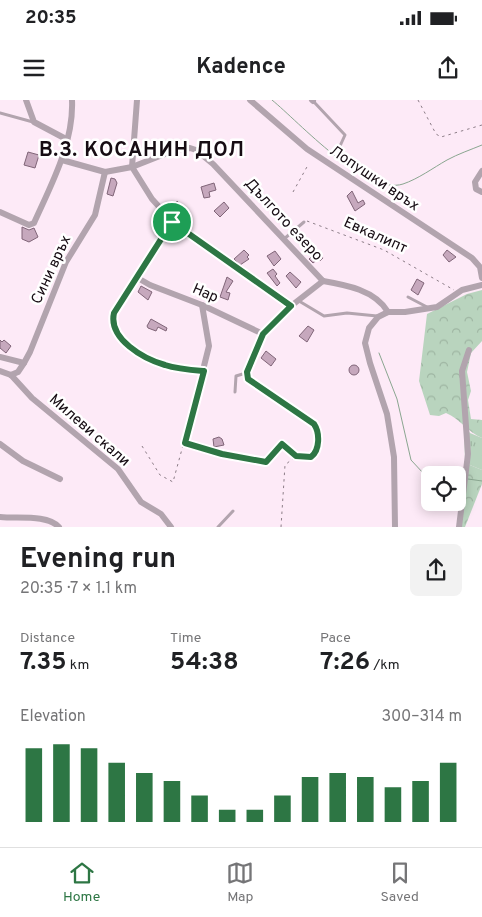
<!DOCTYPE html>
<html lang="en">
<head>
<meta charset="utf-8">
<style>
	body { margin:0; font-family:Overpass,sans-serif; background:#f2f2f2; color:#202124; height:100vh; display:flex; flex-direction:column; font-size:19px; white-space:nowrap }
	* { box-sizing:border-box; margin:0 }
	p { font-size:16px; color:#757577 }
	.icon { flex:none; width:28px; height:28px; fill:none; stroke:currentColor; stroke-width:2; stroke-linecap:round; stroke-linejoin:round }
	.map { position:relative; height:427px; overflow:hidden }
	.details { display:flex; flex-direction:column; background:#fff; flex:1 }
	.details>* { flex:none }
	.tools { position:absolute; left:421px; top:366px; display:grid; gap:10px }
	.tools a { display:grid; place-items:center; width:45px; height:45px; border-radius:8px; background:#fff; box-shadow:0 2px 12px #0003; font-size:25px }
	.pin { position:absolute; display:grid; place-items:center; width:42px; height:42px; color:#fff; margin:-21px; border:2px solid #fff; border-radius:50%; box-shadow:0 1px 5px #0007 }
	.round { display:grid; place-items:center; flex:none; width:52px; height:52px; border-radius:8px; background:#f2f2f2 }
	.summary { display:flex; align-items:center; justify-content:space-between; height:85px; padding:0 20px }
	h1 { font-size:28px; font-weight:700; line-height:38px }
	.metrics { display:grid; grid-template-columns:repeat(3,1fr); gap:8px; height:85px; padding:5px 20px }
	.metrics div { display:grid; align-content:center }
	.metrics b { font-size:25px; font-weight:700 }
	.metrics small { font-size:14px; font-weight:400 }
	.metrics p { font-size:14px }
	.chart { height:140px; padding:10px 20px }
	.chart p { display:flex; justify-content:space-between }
	.chart svg { width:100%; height:90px; margin-top:5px; stroke:#2d7644; stroke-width:6 }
	.status { display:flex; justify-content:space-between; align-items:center; height:35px; padding:0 25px; background:#fff; direction:ltr }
	.status svg { height:14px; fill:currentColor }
	header { display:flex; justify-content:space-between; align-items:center; height:65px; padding:0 20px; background:#fff; font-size:22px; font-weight:700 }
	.tabs { display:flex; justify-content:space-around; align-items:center; height:70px; border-top:1px solid #e0e0e0; background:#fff; font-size:14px; color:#757577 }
	.tabs a { display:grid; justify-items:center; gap:2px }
	.tabs .current { color:#2d7644 }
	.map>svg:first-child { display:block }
	.grass { fill:url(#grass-tufts) }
	.forest { fill:url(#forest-crowns) }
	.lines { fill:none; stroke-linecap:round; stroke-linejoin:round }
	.stream { stroke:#8aa690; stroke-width:1 }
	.building { fill:#c6a8bd; stroke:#806578 }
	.path { stroke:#8c7d87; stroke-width:1; stroke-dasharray:2.5 4; stroke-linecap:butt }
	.lane { stroke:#b2a4ae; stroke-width:3 }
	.street { stroke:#b2a4ae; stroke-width:6 }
	.route-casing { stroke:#fff; stroke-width:10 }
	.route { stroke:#2d7644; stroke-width:6 }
	.labels { text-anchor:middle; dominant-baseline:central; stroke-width:5; stroke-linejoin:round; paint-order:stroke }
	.street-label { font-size:15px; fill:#160c13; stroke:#fff }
	.district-label { font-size:20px; font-weight:bold; letter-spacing:1px; fill:#160c13; stroke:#fff }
</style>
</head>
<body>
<div class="status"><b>20:35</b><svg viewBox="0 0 49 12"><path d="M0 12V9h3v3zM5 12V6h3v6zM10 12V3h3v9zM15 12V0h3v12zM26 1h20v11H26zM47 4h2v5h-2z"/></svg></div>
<header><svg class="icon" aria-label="menu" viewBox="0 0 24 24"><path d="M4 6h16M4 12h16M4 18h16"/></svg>Kadence<svg class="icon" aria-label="share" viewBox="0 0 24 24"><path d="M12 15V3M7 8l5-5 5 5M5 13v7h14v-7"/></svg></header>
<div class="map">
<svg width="482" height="427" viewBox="0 0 482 427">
	<defs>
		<pattern id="grass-tufts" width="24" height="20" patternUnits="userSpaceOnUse" patternTransform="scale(1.25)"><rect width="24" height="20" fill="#b9d4be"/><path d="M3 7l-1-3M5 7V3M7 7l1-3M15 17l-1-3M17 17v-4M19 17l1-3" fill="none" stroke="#9eb5a2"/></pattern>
		<pattern id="forest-crowns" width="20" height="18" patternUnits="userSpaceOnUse" patternTransform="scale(1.25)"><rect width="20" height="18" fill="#b9d4be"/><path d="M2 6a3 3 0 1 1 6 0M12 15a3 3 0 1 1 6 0" fill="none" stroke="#9eb5a2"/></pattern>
	</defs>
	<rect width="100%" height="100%" fill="#fdeaf7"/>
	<polygon class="grass" points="464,326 470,333 482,338 482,370 465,363"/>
	<g class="forest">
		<path d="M 482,190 L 482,241 L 471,253 L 467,272 L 471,291 L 468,300 L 471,319 L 482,320 L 482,338 C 468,332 460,319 446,313 L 439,316 L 430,315 L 419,281 L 427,214 L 467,194 Z"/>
		<polygon points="465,363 482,370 482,384 465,427 460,427"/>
	</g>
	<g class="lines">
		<g class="stream">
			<path d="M 272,0 C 299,22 366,96 403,84 C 418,79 433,68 447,60 C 458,54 470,50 482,45"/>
			<polyline points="379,253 397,299 411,360 424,374 437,375"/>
			<polyline points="468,379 482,381"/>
		</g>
	</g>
	<g class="building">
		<polygon points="28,52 39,55 35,68 24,65"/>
		<polygon points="111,78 115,79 117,83 113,96 107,94"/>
		<polygon points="214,83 216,90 209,92 210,97 204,98 201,87"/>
		<polygon points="352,91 358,103 363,100 365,104 355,111 347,96"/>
		<polygon points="177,101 185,109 177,116 171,108"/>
		<polygon points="224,102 229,108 220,117 214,111"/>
		<polygon points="22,127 29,130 34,128 38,137 29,142 22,139"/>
		<polygon points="244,150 249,155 247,157 249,159 240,165 234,159"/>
		<polygon points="447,150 456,157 449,162 443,155"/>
		<polygon points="275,151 281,159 274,166 267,156"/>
		<polygon points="317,151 323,158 320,161 318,159 313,163 309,159"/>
		<polygon points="273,169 277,174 275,176 280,183 277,186 267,173"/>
		<polygon points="290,172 301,182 296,188 286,176"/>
		<polygon points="227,177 233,181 226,192 230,193 228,200 220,197"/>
		<polygon points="417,179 424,183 418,195 411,190"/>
		<polygon points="141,186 152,192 148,200 138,192"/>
		<polygon points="151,219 167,228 166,231 158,227 156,231 148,228 147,226"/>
		<polygon points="308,226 314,230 307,242 299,236"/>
		<polygon points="0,240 2,242 4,240 11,246 6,253 0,248"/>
		<polygon points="266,251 276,259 271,266 261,258"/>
		<circle cx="354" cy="270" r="5"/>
		<polygon points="219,337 222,339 224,345 214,347 213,339"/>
	</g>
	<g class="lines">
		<g class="path">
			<polyline points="418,0 436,34 441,37 482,25"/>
			<polyline points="293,92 308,65"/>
			<polyline points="307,121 384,150 454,190"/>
			<polyline points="185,343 222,354 266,361 282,344 296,356"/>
			<polyline points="142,346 160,375 173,382 188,327"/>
			<polyline points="281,427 285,365 296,356 305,358"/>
		</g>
		<g class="lane">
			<polyline points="314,2 345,35 340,46"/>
			<polyline points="0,13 33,22"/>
			<polyline points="284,139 304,122"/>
			<polyline points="408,197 427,207"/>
			<polyline points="299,201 324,216 347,213 377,216"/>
			<polyline points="235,292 236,276 246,273"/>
			<polyline points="218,427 233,411"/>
		</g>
		<g class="street">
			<polyline points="26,0 34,22 66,39"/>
			<polyline points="137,0 132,67 152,99 173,122 191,137 291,206"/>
			<polyline points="250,0 307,49 472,158 480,167 482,178"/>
			<polyline points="312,0 313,1"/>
			<polyline points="62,60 105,72 132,67 175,50 190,48 196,50 213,64 323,181"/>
			<polyline points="482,71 475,82 476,89 482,92"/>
			<path d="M 0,112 L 29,125 L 34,123 C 51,85 74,43 72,0"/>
			<path d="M 173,122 L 114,213 C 108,239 144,259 165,265 C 177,269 191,270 204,271"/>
			<polyline points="136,177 150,185 202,205 263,234"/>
			<path d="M 323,181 C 346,185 375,190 388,212"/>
			<polyline points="0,257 24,263 30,252 66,162 95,115 105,72"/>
			<polyline points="0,271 11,275"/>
			<polyline points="11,275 32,298 118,369 141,402 161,414 171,427"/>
			<polyline points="11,275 18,272 24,263"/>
			<polyline points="190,322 209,246 202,205"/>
			<polyline points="0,344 23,361 60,379"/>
			<path d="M 311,357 C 320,350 320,333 314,324 L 248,279 L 247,272 L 263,234 L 291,206 L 323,181"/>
			<path d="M 0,417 C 18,419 46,414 59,427"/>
			<polyline points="395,427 394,357 387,314 370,263 365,243 369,228 378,217 388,212 405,212 437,207 462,190 482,185"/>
			<polyline points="459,427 468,354 462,271 469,250"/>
		</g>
	</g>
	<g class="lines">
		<defs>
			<path id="route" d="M 172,122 L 291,206 L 263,234 L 247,272 L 248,279 L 314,324 C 320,333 320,350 311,357 L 296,356 L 282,344 L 266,362 L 222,354 L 185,343 L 204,271 C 191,270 177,269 165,265 C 144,259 108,239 114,213 Z"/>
		</defs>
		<use href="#route" class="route-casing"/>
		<use href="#route" class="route"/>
	</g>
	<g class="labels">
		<g class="street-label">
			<text transform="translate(374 79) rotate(34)">Лопушки връх</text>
			<text transform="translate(283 120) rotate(47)">Дългото езеро</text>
			<text transform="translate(375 136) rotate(24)">Евкалипт</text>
			<text transform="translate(52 170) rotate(-65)">Сини връх</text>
			<text transform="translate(205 194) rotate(23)">Нар</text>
			<text transform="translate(89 331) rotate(41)">Милеви скали</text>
		</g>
		<g class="district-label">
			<text x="142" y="51">В.З. КОСАНИН ДОЛ</text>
		</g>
	</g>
</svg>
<div class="tools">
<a><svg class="icon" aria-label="locate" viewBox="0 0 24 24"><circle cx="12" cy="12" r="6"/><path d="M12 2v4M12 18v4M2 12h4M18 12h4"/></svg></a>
</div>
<div class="pin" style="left:172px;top:122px;background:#1e9e55"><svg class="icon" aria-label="arrive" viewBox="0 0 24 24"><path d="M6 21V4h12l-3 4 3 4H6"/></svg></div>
</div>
<section class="details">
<div class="summary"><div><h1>Evening run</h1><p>20:35 · 7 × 1.1 km</p></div><a class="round"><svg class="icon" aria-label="share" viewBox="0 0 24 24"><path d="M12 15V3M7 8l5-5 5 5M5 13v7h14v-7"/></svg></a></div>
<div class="metrics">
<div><p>Distance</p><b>7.35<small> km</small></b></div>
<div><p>Time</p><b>54:38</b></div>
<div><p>Pace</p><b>7:26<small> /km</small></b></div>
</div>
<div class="chart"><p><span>Elevation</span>300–314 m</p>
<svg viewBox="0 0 160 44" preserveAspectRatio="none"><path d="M5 44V8M15 44V6M25 44V8M35 44V15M45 44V20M55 44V24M65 44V31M75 44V38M85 44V38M95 44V31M105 44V22M115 44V20M125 44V22M135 44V27M145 44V24M155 44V15"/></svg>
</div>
</section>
<nav class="tabs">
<a class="current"><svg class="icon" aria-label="home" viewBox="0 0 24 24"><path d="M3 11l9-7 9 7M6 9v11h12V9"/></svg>Home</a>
<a><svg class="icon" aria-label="map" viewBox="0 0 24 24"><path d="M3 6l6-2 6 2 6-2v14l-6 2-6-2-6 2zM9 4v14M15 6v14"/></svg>Map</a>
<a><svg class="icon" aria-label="saved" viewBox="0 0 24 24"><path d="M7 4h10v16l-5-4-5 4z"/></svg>Saved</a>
</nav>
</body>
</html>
